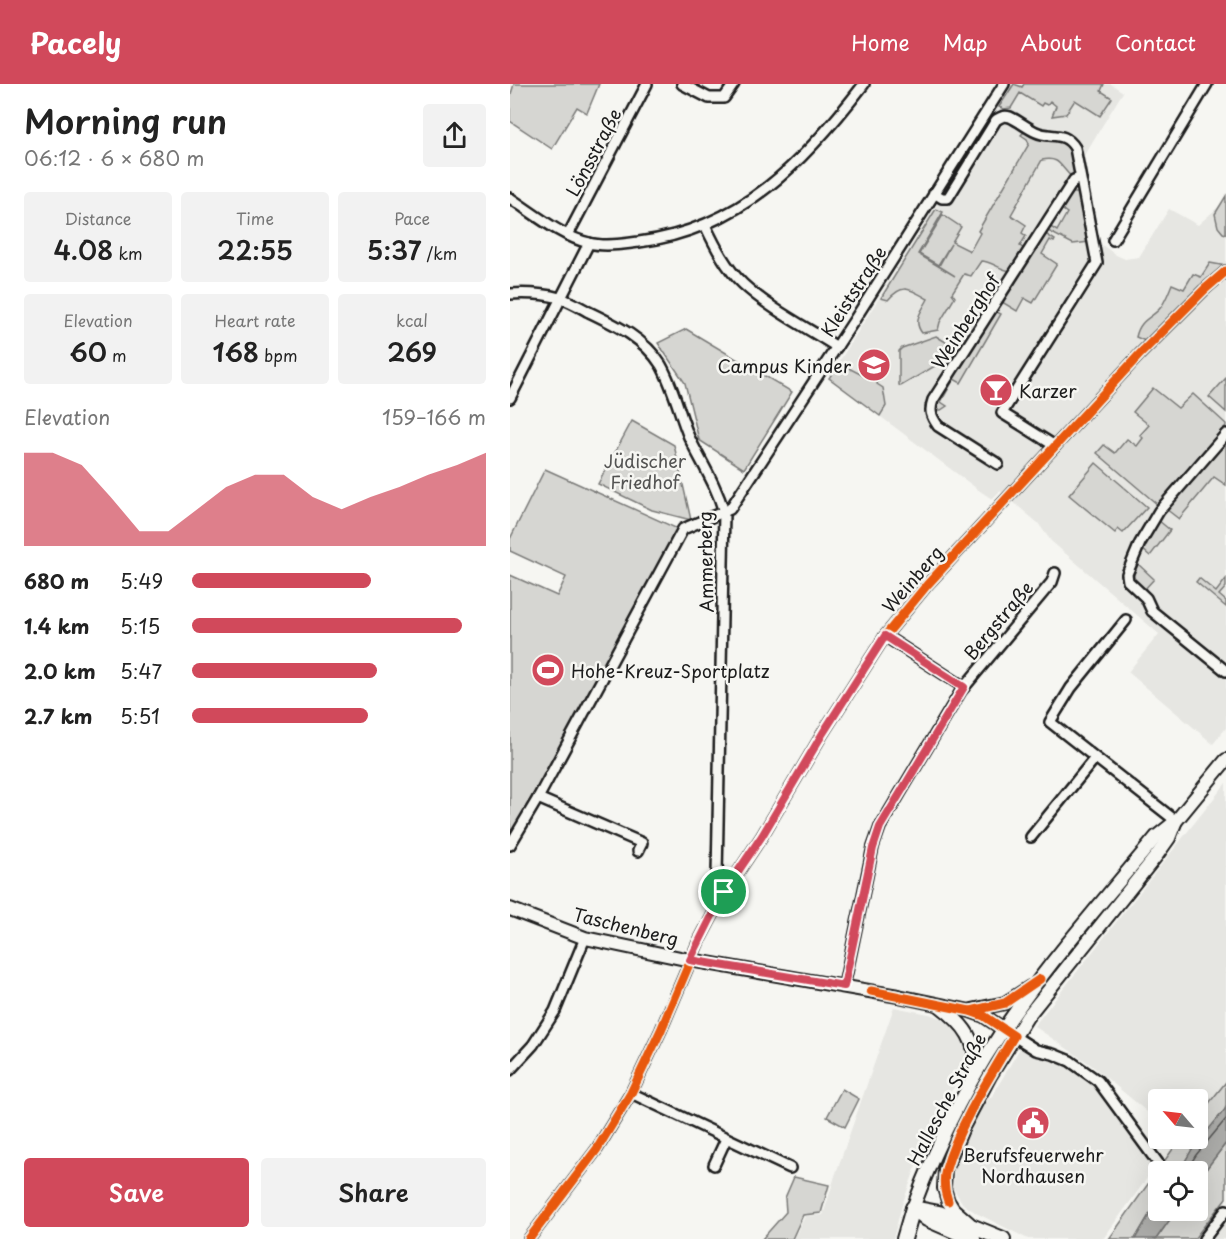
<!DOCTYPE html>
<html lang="en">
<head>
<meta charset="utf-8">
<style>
	body { margin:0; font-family:"Playpen Sans",sans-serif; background:#f2f2f2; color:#222; height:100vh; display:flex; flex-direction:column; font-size:22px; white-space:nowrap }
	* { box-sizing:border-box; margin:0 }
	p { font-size:20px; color:#767676 }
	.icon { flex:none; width:33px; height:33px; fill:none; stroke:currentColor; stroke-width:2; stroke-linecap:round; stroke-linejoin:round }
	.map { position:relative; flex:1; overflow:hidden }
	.drawer { display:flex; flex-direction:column; background:#fff; width:510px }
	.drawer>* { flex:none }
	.needle { width:39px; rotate:298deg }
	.controls { position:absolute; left:638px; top:1005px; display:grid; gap:12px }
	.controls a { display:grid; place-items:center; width:60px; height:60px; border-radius:6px; background:#fff; box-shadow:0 6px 24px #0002; font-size:30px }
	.pin { position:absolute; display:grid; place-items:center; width:51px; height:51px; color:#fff; margin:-26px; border:3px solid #fff; border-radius:50%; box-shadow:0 2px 6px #0007 }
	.round { display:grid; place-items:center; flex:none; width:63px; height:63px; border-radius:6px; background:#f2f2f2 }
	.overview { display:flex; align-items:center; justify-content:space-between; height:102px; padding:0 24px }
	h1 { font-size:33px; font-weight:600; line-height:45px }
	.metrics { display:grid; grid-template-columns:repeat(3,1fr); gap:9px; height:102px; padding:6px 24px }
	.metrics div { display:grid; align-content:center; border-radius:6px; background:#f2f2f2; text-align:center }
	.metrics b { font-size:26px; font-weight:600 }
	.metrics small { font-size:16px; font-weight:400 }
	.metrics p { font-size:16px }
	.chart { height:168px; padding:12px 24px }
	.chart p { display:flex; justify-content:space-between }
	.chart svg { width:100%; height:108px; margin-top:6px; fill:#d1495b; opacity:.7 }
	.action { display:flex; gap:12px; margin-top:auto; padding:12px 24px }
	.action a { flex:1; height:69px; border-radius:6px; background:#d1495b; color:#fff; font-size:24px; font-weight:600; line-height:69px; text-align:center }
	.action a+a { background:#f2f2f2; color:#222 }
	ul { padding:0 24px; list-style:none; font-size:20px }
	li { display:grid; grid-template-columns:96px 72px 1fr; align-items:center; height:45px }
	li i { height:15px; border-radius:8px; background:#d1495b }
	header { display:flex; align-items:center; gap:36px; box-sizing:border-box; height:84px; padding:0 30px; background:#d1495b; color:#fff }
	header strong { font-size:28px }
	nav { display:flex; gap:33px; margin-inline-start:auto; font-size:21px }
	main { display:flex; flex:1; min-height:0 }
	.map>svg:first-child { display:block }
	.built { fill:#e6e6e2 }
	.green { fill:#d6d6d2; stroke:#797977; stroke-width:1.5 }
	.water { fill:#acaca9; stroke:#727271; stroke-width:1.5 }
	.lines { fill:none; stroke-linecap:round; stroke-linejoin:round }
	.shore { stroke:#565654; stroke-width:1.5 }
	.minor-casing { stroke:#1c1c1c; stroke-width:14 }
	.secondary-casing { stroke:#1c1c1c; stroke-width:16 }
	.primary-casing { stroke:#1c1c1c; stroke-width:18 }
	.minor { stroke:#f6f6f2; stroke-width:9 }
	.secondary { stroke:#f6f6f2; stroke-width:12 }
	.primary { stroke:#f6f6f2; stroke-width:14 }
	.cycleway-casing { stroke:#f6f6f2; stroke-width:13 }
	.cycleway { stroke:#e8590c; stroke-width:9 }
	.route-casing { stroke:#fff; stroke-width:12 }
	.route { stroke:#d1495b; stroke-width:8 }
	.labels { text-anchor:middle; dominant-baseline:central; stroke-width:5; stroke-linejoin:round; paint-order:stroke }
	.street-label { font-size:18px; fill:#1c1c1c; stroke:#f6f6f2 }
	.poi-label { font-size:18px; fill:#1c1c1c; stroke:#f6f6f2; text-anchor:start }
	.park-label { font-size:18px; fill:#545453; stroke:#f6f6f2 }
</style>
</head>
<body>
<header>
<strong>Pacely</strong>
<nav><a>Home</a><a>Map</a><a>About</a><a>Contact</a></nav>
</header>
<main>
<section class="drawer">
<div class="overview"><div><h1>Morning run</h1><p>06:12 · 6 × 680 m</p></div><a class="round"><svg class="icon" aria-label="share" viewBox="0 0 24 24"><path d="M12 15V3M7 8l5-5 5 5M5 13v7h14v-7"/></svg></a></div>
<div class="metrics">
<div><p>Distance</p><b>4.08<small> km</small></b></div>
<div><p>Time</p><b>22:55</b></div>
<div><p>Pace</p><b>5:37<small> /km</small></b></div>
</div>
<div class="metrics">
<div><p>Elevation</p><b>60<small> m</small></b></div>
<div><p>Heart rate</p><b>168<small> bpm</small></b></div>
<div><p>kcal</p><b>269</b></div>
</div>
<div class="chart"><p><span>Elevation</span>159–166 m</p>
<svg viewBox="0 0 160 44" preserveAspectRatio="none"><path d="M0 44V6L10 6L20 11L30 24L40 38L50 38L60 29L70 20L80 15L90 15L100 24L110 29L120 24L130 20L140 15L150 11L160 6V44z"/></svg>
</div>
<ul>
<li><b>680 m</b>5:49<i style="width:61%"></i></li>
<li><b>1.4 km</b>5:15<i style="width:92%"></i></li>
<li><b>2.0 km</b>5:47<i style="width:63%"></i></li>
<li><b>2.7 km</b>5:51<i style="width:60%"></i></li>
</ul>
<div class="action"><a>Save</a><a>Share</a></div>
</section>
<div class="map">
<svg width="716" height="1155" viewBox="0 0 716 1155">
	<rect width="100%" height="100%" fill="#f6f6f2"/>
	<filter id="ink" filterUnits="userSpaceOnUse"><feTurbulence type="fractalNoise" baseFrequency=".0167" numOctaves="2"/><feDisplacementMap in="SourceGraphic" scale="12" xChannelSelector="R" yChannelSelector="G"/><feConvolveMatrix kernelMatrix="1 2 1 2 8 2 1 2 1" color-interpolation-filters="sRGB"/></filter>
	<g filter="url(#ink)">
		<g class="built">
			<polygon points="502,0 601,0 613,8 573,73 576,100 590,157 592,161 606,171 615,175 629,173 659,125 688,141 716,116 716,644 703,660 618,588 649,550 541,457 528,439 490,407 482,415 470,407 319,294"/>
			<polygon points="716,699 716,998 687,1034 687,1016 648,1016 648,1037 581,981 524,942"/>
			<polygon points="384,923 419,930 433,935 446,945 453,956 458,970 453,993 442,1006 431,1026 408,1077 392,1121 383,1155 284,1155 295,1132 313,1131 325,1092"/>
			<polygon points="513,959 543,970 588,997 648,1079 593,1155 518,1155 468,1130 453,1120 443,1104 444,1086 450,1067 471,1022 482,1012"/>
			<polygon points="716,1114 716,1155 684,1155"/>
		</g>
		<g class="green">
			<polygon points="4,0 89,0 77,29 67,23 42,65 0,37 0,13"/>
			<polygon points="504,0 512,3 514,0 594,0 591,7 602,14 590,32 565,16 556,30 542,32 546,22 540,17 537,21 533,19 531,22 510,9 501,24 494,25 489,23"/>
			<path d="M 515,47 C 530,56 544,52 558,62 L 565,86 L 562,93 C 550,84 551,72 532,76 L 501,131 L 516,141 L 512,149 L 516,152 L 510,162 L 517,167 L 504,187 C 491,188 483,177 471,177 L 461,192 L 454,190 L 442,209 L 445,213 L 430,238 L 428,246 L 412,249 C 402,236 412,227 418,215 C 400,205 393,198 378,216 L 371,214 L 426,125 L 433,128 L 408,170 L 445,192 L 429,182 L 441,160 L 428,181 L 409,170 L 433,131 L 451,143 L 442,158 L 460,167 L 470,149 L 468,147 L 519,60 L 517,55 L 511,51 Z"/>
			<polygon points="562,109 568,109 571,115 579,158 563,160 536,146 539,142 547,147 557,129 550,124 558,111"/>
			<polygon points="716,112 716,150 713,149 708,143 705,130"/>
			<polygon points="534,149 545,156 544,158 540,156 532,170 547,180 523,219 514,214 507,227 492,218"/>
			<path d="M 700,179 L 716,182 L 702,193 L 643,253 L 635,257 L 626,253 C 630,234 643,234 651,223 C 656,216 659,207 662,200 L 674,205 L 683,190 L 691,193 Z"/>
			<polygon points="485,227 491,230 451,299 444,295 431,318 437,322 431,326 424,326 424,322"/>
			<polygon points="176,245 282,308 234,385 189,356 175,299 148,259"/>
			<polygon points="426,252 447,265 447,269 391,302 389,301 389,267 392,264"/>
			<polygon points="329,279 354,292 357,286 369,294 367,300 373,304 376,322 370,332 319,294"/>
			<polygon points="716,294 716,328 699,313"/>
			<polygon points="643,304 668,324 683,310 716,340 716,342 648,421 587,369 594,361 605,369 617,355 627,362 633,354 630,351 639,341 623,328"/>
			<polygon points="122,337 164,361 181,436 142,426 88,400"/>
			<polygon points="716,356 716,401 704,393 669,435 656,425"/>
			<polygon points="586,379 637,423 613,449 608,445 605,449 559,411"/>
			<polygon points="35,385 168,445 24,712 0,752 0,491 47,512 56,493 0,467 0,455"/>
			<polygon points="648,436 660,446 640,472 631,464"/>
			<polygon points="628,480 644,495 633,507 624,498 623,493"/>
			<polygon points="689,494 706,508 716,495 716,503 709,511 716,517 716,523 686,498"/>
			<path d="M 716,998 C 716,1005 716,1015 716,1022 C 713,1038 682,1062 673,1081 L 663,1081 L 658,1087 L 648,1088 L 648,1116 L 625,1155 L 599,1155 L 670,1055 L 687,1054 L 687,1034 Z"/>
			<polygon points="332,1005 349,1015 335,1043 317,1033"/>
			<polygon points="716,1059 716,1114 684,1155 646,1155 666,1127 687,1126 687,1097"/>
			<polygon points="284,1093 319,1101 311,1129 293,1131 282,1155 252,1155 276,1128 275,1114"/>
		</g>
		<g class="water">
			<polygon points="716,1024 716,1059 687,1097 687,1088 658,1087 663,1081 673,1081 681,1067"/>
			<polygon points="648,1116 648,1126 666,1127 646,1155 625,1155"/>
		</g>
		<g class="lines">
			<polyline class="shore" points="672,1088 678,1084 686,1071 716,1035"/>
			<defs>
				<g id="minor">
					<polyline points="172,0 199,14 214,14 224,0"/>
					<path d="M 424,109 L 432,114 L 438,114 L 486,36 C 491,33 494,31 500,33 C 509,37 517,44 526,48 C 541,55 554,46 565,64 L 587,179 L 492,329 L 545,362"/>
					<path d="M 0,114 C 23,129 52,153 79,159 C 94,163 114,160 129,158 C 231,145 295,77 354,0"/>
					<path d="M 195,141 C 205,162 216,184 233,200 C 260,225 296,243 327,263"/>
					<polyline points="58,151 137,0"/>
					<polyline points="603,156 697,0"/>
					<path d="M 0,210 C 16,209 34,210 50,214 C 60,217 70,223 79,228 C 106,241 134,254 151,281 C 164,304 169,329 179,353 C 192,380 205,398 214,428 L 207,792 L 215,808"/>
					<polyline points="0,314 79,159"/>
					<polyline points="716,350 649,427 630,459 617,490 618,497 636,514 642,527 716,587"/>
					<path d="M 488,380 L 428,342 C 421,332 419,327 423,316 L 564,96 L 570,94"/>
					<polyline points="616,536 561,604 540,638 666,737"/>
					<polyline points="375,552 454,603"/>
					<polyline points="28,714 132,759 128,767"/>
					<polyline points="521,753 585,674"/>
					<polyline points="0,761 28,714 173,445 220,425 345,235 494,0"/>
					<polyline points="334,902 363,763 370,743 451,607 542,498 545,489"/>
					<polyline points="504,952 526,966 543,970 560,977 588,997 648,1079"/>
					<polyline points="0,986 23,961 45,927 75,854"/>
					<polyline points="121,1009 280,1084"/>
					<polyline points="204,1081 216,1055"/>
					<polyline points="19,1155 87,1065 121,1009 151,946 188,859 215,808 252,752 313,649 375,552 417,501 630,270 694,206 716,187"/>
					<polyline points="694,1155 716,1126"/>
				</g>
				<g id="secondary">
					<polyline points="0,825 75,854 180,876 388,912 460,927 474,932 504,952"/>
					<path d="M 430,922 C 455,941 468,957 465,990"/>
					<polyline points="462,926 495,919 520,903"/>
					<path d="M 403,1124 C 428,1056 464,986 506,927 C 549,866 599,810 646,753 L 666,737 L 716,676"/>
					<polyline points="459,1139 443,1125 438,1117 434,1104 435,1086 453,1043 480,992 517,933 647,771 659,754 665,739"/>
				</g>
				<g id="primary">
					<polyline points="403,1124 429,1129 493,1155"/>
					<polyline points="407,1127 417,1135 463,1155"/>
					<polyline points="394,1155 403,1124"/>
				</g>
			</defs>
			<use href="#minor" class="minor-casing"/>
			<use href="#secondary" class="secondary-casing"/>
			<use href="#primary" class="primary-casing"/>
			<use href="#minor" class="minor"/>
			<use href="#secondary" class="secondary"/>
			<use href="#primary" class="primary"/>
			<defs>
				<g id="cycleway">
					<path d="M 361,907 L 460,927 L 474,932 L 504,952 C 481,991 448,1042 436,1085 C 433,1096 434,1106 438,1117"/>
					<polyline points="461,927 495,919 530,895"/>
					<polyline points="19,1155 87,1065 121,1009 151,946 188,859 215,808 252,752 313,649 375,552 417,501 630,270 694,206 716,187"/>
				</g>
			</defs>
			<use href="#cycleway" class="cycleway-casing"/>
			<use href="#cycleway" class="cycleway"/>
		</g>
	</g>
	<g class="lines" filter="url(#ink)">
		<defs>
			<polygon id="route" points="375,552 454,603 370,743 363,764 334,902 180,876 214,808 252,752 313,649"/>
		</defs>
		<use href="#route" class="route-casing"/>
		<use href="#route" class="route"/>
	</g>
	<defs>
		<symbol id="school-disc" viewBox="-11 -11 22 22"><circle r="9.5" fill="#d1495b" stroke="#f6f6f2"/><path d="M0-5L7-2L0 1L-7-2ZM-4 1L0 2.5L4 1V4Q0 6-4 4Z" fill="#fff"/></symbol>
		<symbol id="bar-disc" viewBox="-11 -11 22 22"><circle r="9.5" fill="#d1495b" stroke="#f6f6f2"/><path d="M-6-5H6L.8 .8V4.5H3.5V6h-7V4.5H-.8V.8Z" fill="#fff"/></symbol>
		<symbol id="stadium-disc" viewBox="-11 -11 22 22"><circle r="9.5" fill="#d1495b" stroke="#f6f6f2"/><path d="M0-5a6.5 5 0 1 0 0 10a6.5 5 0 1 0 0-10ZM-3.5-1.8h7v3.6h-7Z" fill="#fff"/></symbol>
		<symbol id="civic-disc" viewBox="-11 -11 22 22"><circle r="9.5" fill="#d1495b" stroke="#f6f6f2"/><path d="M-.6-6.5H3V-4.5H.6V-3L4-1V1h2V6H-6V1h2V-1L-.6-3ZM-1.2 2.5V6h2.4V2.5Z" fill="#fff"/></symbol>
	</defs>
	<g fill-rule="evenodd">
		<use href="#school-disc" x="345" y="262" width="38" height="38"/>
		<use href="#bar-disc" x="467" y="287" width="38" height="38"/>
		<use href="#stadium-disc" x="19" y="567" width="38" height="38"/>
		<use href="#civic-disc" x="504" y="1020" width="38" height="38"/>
	</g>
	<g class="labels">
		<g class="street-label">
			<text transform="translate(83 68) rotate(-62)">Lönsstraße</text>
			<text transform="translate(343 207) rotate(-57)">Kleiststraße</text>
			<text transform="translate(455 237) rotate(-57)">Weinberghof</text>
			<text transform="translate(195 478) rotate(-91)">Ammerberg</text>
			<text transform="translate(402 495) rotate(-49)">Weinberg</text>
			<text transform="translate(488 536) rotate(-50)">Bergstraße</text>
			<text transform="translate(116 842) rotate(14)">Taschenberg</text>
			<text transform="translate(436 1015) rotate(-62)">Hallesche Straße</text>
		</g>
		<g class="poi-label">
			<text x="341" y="281" text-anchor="end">Campus Kinder</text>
			<text x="509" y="306">Karzer</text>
			<text x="61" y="586">Hohe-Kreuz-Sportplatz</text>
			<text x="523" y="1070" text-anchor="middle">Berufsfeuerwehr<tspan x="523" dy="21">Nordhausen</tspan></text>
		</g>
		<g class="park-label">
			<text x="135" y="376">Jüdischer<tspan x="135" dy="21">Friedhof</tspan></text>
		</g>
	</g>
</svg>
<div class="controls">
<a><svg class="needle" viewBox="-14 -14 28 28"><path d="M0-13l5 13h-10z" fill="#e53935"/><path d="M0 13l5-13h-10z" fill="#767676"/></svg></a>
<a><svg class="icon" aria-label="locate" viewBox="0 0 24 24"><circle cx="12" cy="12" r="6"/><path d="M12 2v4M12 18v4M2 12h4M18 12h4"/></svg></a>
</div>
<div class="pin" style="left:214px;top:808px;background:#1e9e55"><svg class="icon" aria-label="arrive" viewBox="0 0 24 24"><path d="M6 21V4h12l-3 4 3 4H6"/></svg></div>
</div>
</main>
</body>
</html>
